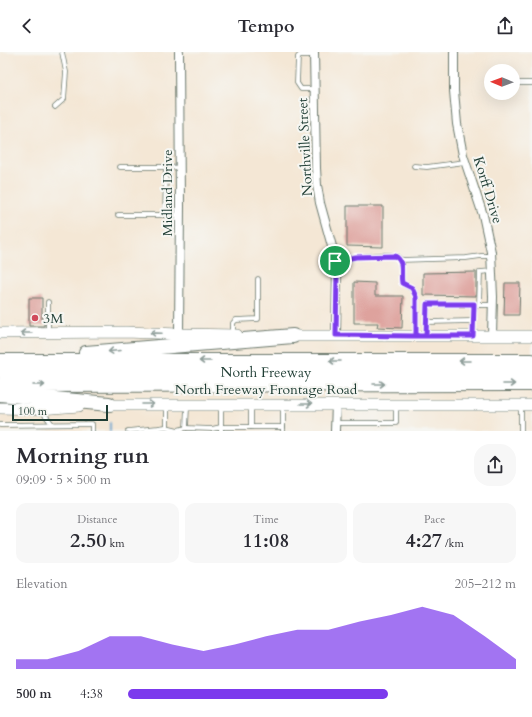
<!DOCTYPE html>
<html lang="en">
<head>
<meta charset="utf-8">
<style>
	body { margin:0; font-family:Cardo,serif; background:#f7f7f7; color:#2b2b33; height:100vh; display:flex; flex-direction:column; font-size:15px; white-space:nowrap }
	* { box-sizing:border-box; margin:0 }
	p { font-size:13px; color:#7c7c81 }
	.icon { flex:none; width:22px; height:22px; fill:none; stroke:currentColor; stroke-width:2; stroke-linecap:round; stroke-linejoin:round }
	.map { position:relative; height:379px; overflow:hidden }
	.sheet { display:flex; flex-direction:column; background:#fff; flex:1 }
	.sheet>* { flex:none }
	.needle { width:26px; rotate:271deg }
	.buttons { position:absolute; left:484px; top:12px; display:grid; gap:8px }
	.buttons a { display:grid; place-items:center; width:36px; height:36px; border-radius:50%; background:#fff; box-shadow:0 4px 16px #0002; font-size:20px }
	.scale { position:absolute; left:12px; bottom:10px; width:96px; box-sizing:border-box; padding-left:4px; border:2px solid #1f3d34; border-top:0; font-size:11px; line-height:14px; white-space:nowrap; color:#1f3d34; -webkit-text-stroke:3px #f6f6f2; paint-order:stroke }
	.pin { position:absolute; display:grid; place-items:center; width:34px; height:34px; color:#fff; margin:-17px; border:2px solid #fff; border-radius:50%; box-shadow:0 1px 4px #0007 }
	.round { display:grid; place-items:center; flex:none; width:42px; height:42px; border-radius:16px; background:#f7f7f7 }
	.overview { display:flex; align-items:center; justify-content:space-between; height:68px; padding:0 16px }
	h1 { font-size:22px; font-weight:600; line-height:30px }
	.stats { display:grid; grid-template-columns:repeat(3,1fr); gap:6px; height:68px; padding:4px 16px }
	.stats div { display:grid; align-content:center; border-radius:10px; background:#f7f7f7; text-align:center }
	.stats b { font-size:20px; font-weight:600 }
	.stats small { font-size:11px; font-weight:400 }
	.stats p { font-size:11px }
	.chart { height:112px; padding:8px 16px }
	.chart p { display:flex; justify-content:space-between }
	.chart svg { width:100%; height:72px; margin-top:4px; fill:#7c3aed; opacity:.7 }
	ul { padding:0 16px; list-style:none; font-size:13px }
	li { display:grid; grid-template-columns:64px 48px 1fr; align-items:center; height:30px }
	li i { height:10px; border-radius:5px; background:#7c3aed }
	header { display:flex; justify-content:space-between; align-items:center; height:52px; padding:0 16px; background:#fff; font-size:18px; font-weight:600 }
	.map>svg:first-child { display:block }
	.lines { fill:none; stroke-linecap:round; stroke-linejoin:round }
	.stream { stroke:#58a4d1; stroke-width:2 }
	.building { fill:#dea29d }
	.service-casing { stroke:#6a786c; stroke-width:5.5 }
	.minor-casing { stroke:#6a786c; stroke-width:10 }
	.secondary-casing { stroke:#6a786c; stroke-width:12 }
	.motorway-casing { stroke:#6a786c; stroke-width:16 }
	.service { stroke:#fff; stroke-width:4 }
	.minor { stroke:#fff; stroke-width:8 }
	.secondary { stroke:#fff; stroke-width:11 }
	.motorway { stroke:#fff; stroke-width:14 }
	.oneway { stroke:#8f9e9a }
	.route-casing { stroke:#fff; stroke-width:8 }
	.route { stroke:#7c3aed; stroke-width:5 }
	.poi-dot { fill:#d1495b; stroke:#f6f6f2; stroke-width:1.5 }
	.labels { text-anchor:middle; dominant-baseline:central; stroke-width:4; stroke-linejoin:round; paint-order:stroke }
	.street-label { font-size:14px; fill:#1f3d34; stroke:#f6f6f2 }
	.poi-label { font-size:14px; fill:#1f3d34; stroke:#f6f6f2; text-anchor:start }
</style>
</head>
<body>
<header><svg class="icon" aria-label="back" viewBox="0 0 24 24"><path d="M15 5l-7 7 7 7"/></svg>Tempo<svg class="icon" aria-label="share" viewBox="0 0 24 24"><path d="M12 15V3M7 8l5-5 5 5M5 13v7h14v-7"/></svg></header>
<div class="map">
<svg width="532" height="379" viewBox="0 0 532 379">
	<rect width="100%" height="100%" fill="#f6f6f2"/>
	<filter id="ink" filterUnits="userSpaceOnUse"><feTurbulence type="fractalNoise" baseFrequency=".025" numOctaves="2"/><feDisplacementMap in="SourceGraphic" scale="8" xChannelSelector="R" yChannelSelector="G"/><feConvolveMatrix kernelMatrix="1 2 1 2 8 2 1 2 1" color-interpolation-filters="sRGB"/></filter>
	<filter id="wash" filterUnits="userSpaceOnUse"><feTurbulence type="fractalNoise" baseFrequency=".012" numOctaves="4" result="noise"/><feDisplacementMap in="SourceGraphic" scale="16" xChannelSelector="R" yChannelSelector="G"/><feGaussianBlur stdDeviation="0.9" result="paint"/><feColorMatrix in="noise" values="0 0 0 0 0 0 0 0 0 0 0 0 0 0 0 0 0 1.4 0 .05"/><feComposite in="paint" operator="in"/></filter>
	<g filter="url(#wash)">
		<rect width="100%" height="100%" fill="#f4e7d5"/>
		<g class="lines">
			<polyline class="stream" points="110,371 110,379"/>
		</g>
		<g id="blocks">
			<g class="building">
				<polygon points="347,154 383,154 383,195 347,194"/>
				<polygon points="476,220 476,244 423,243 423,221"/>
				<polygon points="354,230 375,231 375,244 403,244 402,276 377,275 378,271 354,271"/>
				<polygon points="505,231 520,231 519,263 504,263"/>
				<polygon points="29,246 42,246 42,267 44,267 44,274 29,274"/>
			</g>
		</g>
	</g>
	<g filter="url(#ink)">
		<use href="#blocks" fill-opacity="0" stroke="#6a786c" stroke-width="1"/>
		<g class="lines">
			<defs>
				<g id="service">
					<polyline points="314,3 300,3 298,5 297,31 301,37 314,37"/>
					<polyline points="513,31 532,31"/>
					<polyline points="55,55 64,47 66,20 62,0"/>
					<polyline points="414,114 427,115 465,110"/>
					<polyline points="120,115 166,115"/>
					<polyline points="118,163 180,163"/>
					<polyline points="165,163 166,115 180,116"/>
					<polyline points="400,208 466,206 481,204 491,204"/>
					<path d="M 335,209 C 346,207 392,198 399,206 C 403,211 401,224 402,231 C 410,236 413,235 416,245 L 416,283"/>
					<polyline points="48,250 48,280"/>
					<polyline points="478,253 492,253"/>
					<polyline points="479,253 480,220 492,219"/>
					<polyline points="427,270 427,252 474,252 473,269"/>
					<polyline points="426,282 427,270 473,269 473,283"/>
					<polyline points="233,283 233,271 236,268 258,267 258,227"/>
					<polyline points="521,353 521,379"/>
					<polyline points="221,354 221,375 251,375 251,355"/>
					<polyline points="42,359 52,372"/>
					<polyline points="335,371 396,371 396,354"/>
					<polyline points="0,373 92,372 92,379"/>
					<polyline points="166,375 178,378 186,376 187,355"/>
					<polyline points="251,375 283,375"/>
					<polyline points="186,376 212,377 221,375 221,379"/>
					<polyline points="128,379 158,376 166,375 167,373 167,355"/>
					<polyline points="283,379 283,355"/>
				</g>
				<g id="minor">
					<polyline points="179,0 180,154 179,282"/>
					<polyline points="314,0 316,116 317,133 320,151 333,198 337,220 336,283"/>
					<polyline points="454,0 454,39 457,72 463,103 483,163 491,200 493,245 492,284"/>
					<polyline points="335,379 336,352"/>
				</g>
				<g id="secondary">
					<polyline points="0,281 126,280 179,282 237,283"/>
					<polyline points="285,284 532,284"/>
					<polyline points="102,353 532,353"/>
					<polyline points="0,356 40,357 79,354"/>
				</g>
				<g id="motorway">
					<polyline points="86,301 293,284"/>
					<polyline points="0,309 532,309"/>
					<path id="s1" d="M 0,319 L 532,321"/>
					<polyline points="0,333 532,332"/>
					<polyline points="0,342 109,352"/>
				</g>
			</defs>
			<use href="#service" class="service-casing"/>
			<use href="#minor" class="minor-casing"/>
			<use href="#secondary" class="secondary-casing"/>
			<use href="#motorway" class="motorway-casing"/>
			<use href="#service" class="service"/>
			<use href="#minor" class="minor"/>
			<use href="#secondary" class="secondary"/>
			<use href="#motorway" class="motorway"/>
		</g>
		<defs><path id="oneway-shaft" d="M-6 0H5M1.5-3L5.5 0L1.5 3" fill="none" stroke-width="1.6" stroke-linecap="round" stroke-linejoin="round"/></defs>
		<g class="oneway">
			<use href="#oneway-shaft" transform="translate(26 281) rotate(180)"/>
			<use href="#oneway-shaft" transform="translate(156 281) rotate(-178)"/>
			<use href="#oneway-shaft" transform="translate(114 299) rotate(175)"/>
			<use href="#oneway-shaft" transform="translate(205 309) rotate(180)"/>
			<use href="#oneway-shaft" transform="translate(335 309) rotate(180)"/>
			<use href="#oneway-shaft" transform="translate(465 309) rotate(180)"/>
			<use href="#oneway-shaft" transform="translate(379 332)"/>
			<use href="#oneway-shaft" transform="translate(509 332)"/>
			<use href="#oneway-shaft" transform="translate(39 333)"/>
			<use href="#oneway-shaft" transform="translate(148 352)"/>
			<use href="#oneway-shaft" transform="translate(306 352)"/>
		</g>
	</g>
	<g class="lines" filter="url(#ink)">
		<defs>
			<path id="route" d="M 335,209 L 337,220 L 336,283 L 411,284 L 426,284 L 427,252 L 474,252 L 473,284 L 416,284 L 416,245 L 412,236 L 402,231 C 400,221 405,210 395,204 L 356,205 L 335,209"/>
		</defs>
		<use href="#route" class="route-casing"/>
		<use href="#route" class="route"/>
	</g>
	<circle class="poi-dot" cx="35" cy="266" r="4"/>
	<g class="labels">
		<g class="street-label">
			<text transform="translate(305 95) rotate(-93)">Northville Street</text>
			<text transform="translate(488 138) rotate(73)">Korff Drive</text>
			<text transform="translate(167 141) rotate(-90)">Midland Drive</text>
			<text stroke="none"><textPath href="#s1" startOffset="266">North Freeway</textPath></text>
			<text x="266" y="337">North Freeway Frontage Road</text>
		</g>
		<g class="poi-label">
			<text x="43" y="266">3M</text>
		</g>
	</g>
</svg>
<div class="buttons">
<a><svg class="needle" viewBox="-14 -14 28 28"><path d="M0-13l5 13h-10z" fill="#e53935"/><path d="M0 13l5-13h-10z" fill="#7c7c81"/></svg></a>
</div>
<div class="scale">100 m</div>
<div class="pin" style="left:335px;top:209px;background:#1e9e55"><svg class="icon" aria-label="arrive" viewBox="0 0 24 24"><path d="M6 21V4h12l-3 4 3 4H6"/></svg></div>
</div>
<section class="sheet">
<div class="overview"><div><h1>Morning run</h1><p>09:09 · 5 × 500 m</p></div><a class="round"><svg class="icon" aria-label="share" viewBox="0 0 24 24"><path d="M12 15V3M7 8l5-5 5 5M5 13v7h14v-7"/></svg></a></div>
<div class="stats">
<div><p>Distance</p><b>2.50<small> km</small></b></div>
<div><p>Time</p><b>11:08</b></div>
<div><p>Pace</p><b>4:27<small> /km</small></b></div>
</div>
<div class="chart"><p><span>Elevation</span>205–212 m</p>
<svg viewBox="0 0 160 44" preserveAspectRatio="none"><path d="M0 44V38L10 38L20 33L30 24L40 24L50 29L60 33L70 29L80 24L90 20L100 20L110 15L120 11L130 6L140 11L150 24L160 38V44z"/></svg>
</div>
<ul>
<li><b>500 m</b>4:38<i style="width:67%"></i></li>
</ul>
</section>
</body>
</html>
